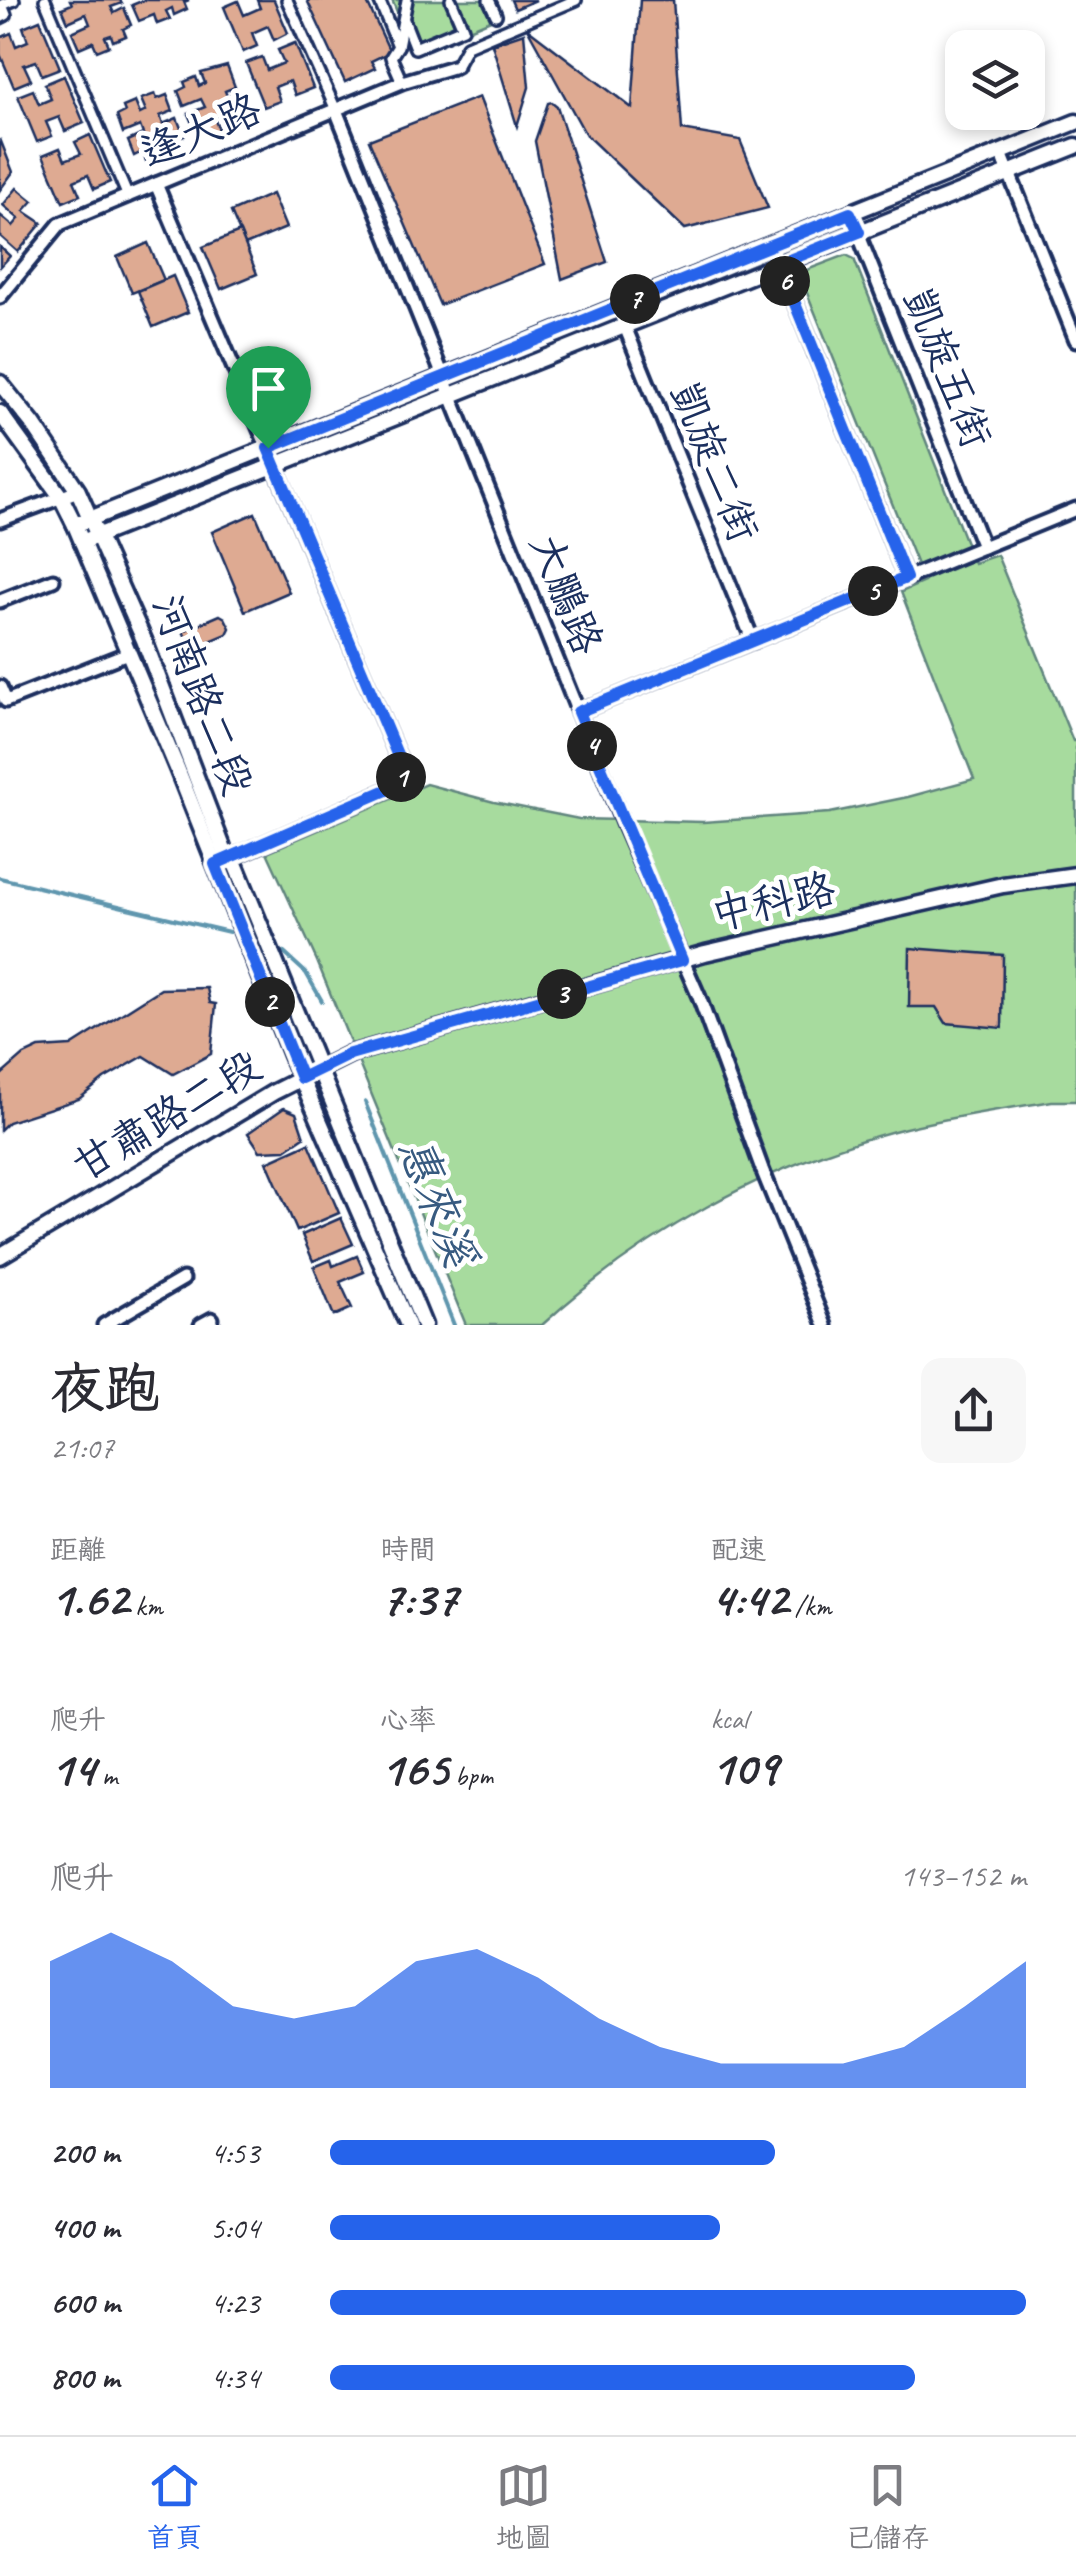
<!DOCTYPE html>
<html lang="zh-TW">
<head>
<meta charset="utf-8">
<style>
	body { margin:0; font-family:Caveat,"LXGW WenKai TC",sans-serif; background:#f7f7f7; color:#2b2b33; height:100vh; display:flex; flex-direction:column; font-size:38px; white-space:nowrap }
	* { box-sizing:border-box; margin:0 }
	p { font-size:32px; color:#7c7c81 }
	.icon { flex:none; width:55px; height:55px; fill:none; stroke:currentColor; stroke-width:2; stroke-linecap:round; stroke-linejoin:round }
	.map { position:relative; height:1325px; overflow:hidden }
	.panel { display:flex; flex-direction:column; background:#fff; flex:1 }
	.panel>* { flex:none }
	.tools { position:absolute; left:945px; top:30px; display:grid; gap:20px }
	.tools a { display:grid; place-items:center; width:100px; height:100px; border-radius:20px; background:#fff; box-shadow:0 5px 15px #0003; font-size:50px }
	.pin { position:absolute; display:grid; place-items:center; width:85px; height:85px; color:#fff; margin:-102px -42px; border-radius:50% 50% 50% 0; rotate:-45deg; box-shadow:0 0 10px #0007 }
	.pin .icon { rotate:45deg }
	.km { position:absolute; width:50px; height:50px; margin:-25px; border-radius:50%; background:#222; color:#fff; font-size:28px; line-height:50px; text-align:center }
	.round { display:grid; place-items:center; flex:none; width:105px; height:105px; border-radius:20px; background:#f7f7f7 }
	.head { display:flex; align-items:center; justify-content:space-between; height:170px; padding:0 50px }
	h1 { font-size:55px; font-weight:700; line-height:75px }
	.metrics { display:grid; grid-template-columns:repeat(3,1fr); gap:15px; height:170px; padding:10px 50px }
	.metrics div { display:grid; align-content:center }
	.metrics b { font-size:50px; font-weight:700 }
	.metrics small { font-size:28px; font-weight:400 }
	.metrics p { font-size:28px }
	.chart { height:280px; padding:20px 50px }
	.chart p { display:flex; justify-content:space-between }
	.chart svg { width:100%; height:180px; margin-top:10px; fill:#2563eb; opacity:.7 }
	ul { padding:0 50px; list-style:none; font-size:32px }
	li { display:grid; grid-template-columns:160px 120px 1fr; align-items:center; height:75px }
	li i { height:25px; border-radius:12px; background:#2563eb }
	.tab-bar { display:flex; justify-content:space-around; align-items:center; height:140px; border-top:2px solid #e1e1e2; background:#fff; font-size:28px; color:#7c7c81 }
	.tab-bar a { display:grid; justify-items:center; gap:5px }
	.tab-bar .selected { color:#2563eb }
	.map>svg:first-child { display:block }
	.green { fill:#a7db9e; stroke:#61857e; stroke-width:2.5 }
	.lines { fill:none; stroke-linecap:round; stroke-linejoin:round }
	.stream { stroke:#5e96ae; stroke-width:4 }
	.building { fill:#deaa92; stroke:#1b2f5e; stroke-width:2.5 }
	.pedestrian-casing { stroke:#1b2f5e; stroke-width:16 }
	.minor-casing { stroke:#1b2f5e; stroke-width:19 }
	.tertiary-casing { stroke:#1b2f5e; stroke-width:21 }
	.pedestrian { stroke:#fff; stroke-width:9 }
	.minor { stroke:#fff; stroke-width:11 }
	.tertiary { stroke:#fff; stroke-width:14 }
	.route-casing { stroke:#fff; stroke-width:20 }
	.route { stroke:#2563eb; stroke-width:12 }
	.labels { text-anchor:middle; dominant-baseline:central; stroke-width:10; stroke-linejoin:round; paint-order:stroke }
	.street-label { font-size:42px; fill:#1b2f5e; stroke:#fff }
	.water-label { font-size:45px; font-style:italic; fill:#375a80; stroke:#fff }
</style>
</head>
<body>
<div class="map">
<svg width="1076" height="1325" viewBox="0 0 1076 1325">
	<rect width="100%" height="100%" fill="#fff"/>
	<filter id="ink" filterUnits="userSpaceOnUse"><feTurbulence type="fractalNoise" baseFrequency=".01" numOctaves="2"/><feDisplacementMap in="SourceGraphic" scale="20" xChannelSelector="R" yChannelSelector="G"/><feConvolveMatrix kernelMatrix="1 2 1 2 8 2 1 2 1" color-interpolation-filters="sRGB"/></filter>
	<g filter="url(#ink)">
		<g class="green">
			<polygon points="392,0 485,0 493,19 414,52"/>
			<path d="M 846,255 L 854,259 L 974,563 L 997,555 L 1073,741 L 1076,741 L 1076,1101 L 1052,1101 C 1000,1110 946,1117 894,1131 C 763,1166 642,1234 542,1325 L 466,1325 L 317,961 L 267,852 L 426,784 L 494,802 L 579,819 L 703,822 L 830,813 L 908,797 L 974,779 L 901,592 L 924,582 L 801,278 L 804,271 Z"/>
		</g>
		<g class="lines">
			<g class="stream">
				<polyline points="0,878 229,932"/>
				<polyline points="283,952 306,973 322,1001"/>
				<polyline points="365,1102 454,1325"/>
			</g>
		</g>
		<g class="building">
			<polygon points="70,0 120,0 122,3 111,7 114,13 124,8 131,25 123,29 126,36 113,41 111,35 105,37 109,46 97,51 93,42 79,48 72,32 90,24 86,14 68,22 62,8 72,4"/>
			<polygon points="144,0 189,0 184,2 187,9 174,15 172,8 166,11 170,19 157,24 154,15 139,21 132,5"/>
			<polygon points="257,0 274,0 288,33 274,40 268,26 252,33 257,46 243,52 224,7 238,1 244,15 260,8"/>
			<polygon points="307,0 366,0 390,52 371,61 375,68 345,82"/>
			<polygon points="511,0 536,0 515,9"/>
			<polygon points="640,0 673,0 682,130 740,140 768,208 685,229 586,135 527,28 632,108"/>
			<polygon points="40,20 60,68 42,75 36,61 24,65 31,80 14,87 0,54 0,38 11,33 16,46 28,41 23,27"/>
			<polygon points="524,33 529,87 517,126 492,44"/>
			<polygon points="295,43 313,88 295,95 290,81 275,87 280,101 264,107 246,63 262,57 267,70 284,63 278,50"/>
			<polygon points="227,66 235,87 225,91 227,96 238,92 245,109 234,114 237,122 225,127 221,116 214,118 219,130 208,135 204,126 195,130 188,114 205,107 201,99 184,106 178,91 186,87 184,82 196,77 199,86 205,83 201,73"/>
			<polygon points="64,76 84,123 65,131 59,117 46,122 52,136 37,142 18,96 33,90 39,104 51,99 45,84"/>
			<polygon points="155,94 157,99 167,95 173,111 160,116 163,124 177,118 184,136 174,140 177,149 164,154 159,141 153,144 158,157 146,161 142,152 134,156 128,141 143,134 140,126 123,133 117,116 125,112 123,107 135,102 140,114 146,111 141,99"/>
			<polygon points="479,97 545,264 440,305 369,140"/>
			<polygon points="552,102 557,106 607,262 562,279 535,141 548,103"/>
			<polygon points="90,135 110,182 94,189 88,175 74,181 80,195 63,202 43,155 60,148 65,160 81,154 75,142"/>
			<polygon points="0,139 13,172 0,190"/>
			<polygon points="17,188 33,201 24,211 42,223 18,252 0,236 0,215 13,226 19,219 3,205"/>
			<polygon points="272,194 286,228 245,245 231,212"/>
			<polygon points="240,232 257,274 221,289 203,247"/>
			<polygon points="148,243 164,280 132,293 117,257"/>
			<polygon points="0,247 10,256 0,267"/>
			<polygon points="173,276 188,312 153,327 138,291"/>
			<polygon points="255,513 289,592 245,611 212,532"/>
			<polygon points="220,615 225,618 230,628 227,634 191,649 183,631"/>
			<polygon points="910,948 1003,955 1002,1028 946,1023 936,1007 909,1007"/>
			<polygon points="207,988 210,1003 216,1004 211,1054 173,1074 144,1056 104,1079 79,1099 8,1122 0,1130 0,1076 24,1055 39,1048 71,1046 161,989"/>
			<polygon points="284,1108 296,1113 304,1137 285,1150 260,1151 248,1133"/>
			<polygon points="309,1143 339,1213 297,1231 267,1162"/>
			<polygon points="341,1218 353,1244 313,1261 302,1235"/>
			<polygon points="357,1256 364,1272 340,1282 352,1308 334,1316 314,1267 331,1260 333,1266"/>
		</g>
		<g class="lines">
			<defs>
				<g id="pedestrian">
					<polyline points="45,0 128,197"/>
					<polyline points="287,0 336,110"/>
					<polyline points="379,0 398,46"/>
					<polyline points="489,0 496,15"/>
					<polyline points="0,18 6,15 2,5 14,0"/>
					<polyline points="404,20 415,48 463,28 451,0"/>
					<polyline points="456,66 467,46 576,0"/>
					<polyline points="402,82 391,57 398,46 407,0"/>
				</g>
				<g id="minor">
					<polyline points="336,110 624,826 699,997 762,1169 825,1325"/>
					<polyline points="1001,153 1076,340"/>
					<polyline points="156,184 402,766 396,786 224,861"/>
					<polyline points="850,213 983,547"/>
					<polyline points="771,244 906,578"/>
					<polyline points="0,297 60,224 402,82 456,66"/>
					<polyline points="617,307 753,641"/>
					<polyline points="0,520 78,491"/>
					<polyline points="0,601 53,580"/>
					<polyline points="0,687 6,701 128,653"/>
					<polyline points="578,712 1076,509"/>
					<polyline points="104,1325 183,1279"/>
					<polyline points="201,1325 212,1319"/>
				</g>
				<g id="tertiary">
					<polyline points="0,383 33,424 78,491 144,640 224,850 236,866 424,1325"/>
					<polyline points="0,413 61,497 75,525 177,768 291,1055 408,1325"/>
					<polyline points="75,525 1076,122"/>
					<polyline points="82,542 1076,146"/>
					<polyline points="0,1256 274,1092 350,1054 705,953 1003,885 1076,875"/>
				</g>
			</defs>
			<use href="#pedestrian" class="pedestrian-casing"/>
			<use href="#minor" class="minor-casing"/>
			<use href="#tertiary" class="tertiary-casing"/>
			<use href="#pedestrian" class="pedestrian"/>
			<use href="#minor" class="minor"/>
			<use href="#tertiary" class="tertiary"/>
		</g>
	</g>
	<g class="lines" filter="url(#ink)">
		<defs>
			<polygon id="route" points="850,213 859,232 779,264 906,578 578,712 682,960 350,1054 301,1078 215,864 396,786 402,766 268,448"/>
		</defs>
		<use href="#route" class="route-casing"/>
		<use href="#route" class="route"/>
	</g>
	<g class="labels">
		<g class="street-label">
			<text transform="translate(201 131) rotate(-23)">逢大路</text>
			<text transform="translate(947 368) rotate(68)">凱旋五街</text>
			<text transform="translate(714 462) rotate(68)">凱旋二街</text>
			<text transform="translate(566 594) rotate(68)">大鵬路</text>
			<text transform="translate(202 695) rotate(69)">河南路二段</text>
			<text transform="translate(773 902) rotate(-13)">中科路</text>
			<text transform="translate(167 1116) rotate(-31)">甘肅路二段</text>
		</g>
		<g class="water-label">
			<text transform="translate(437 1202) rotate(68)">惠來溪</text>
		</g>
	</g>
</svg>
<div class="tools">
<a><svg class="icon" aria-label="layers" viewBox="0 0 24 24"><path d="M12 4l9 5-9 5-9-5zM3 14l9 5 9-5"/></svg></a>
</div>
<div class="pin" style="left:268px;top:448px;background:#1e9e55"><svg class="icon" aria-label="arrive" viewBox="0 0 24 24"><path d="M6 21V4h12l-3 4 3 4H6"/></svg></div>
<b class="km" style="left:401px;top:777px">1</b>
<b class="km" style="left:270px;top:1002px">2</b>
<b class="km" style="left:562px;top:994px">3</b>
<b class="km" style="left:592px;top:746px">4</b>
<b class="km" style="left:873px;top:591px">5</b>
<b class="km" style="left:785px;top:281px">6</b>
<b class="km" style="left:635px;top:299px">7</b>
</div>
<section class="panel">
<div class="head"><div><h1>夜跑</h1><p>21:07</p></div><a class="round"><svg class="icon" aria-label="share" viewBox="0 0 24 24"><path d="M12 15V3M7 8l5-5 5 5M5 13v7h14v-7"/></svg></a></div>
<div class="metrics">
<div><p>距離</p><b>1.62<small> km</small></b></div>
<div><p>時間</p><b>7:37</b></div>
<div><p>配速</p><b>4:42<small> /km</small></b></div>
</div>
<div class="metrics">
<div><p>爬升</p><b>14<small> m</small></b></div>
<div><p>心率</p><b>165<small> bpm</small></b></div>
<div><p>kcal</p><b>109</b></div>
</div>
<div class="chart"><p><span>爬升</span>143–152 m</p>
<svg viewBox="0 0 160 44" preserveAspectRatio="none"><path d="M0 44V13L10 6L20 13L30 24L40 27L50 24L60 13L70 10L80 17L90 27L100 34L110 38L120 38L130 38L140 34L150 24L160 13V44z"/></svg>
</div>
<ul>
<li><b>200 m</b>4:53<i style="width:64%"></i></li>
<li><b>400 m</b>5:04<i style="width:56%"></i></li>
<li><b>600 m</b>4:23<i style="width:100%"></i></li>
<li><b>800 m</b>4:34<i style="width:84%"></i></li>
</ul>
</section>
<nav class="tab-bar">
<a class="selected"><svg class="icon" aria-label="home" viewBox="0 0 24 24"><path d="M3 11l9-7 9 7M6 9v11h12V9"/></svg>首頁</a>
<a><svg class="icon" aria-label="map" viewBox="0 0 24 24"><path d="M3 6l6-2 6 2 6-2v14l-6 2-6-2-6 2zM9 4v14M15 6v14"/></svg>地圖</a>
<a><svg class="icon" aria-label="saved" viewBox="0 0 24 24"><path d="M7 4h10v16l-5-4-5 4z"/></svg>已儲存</a>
</nav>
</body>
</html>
